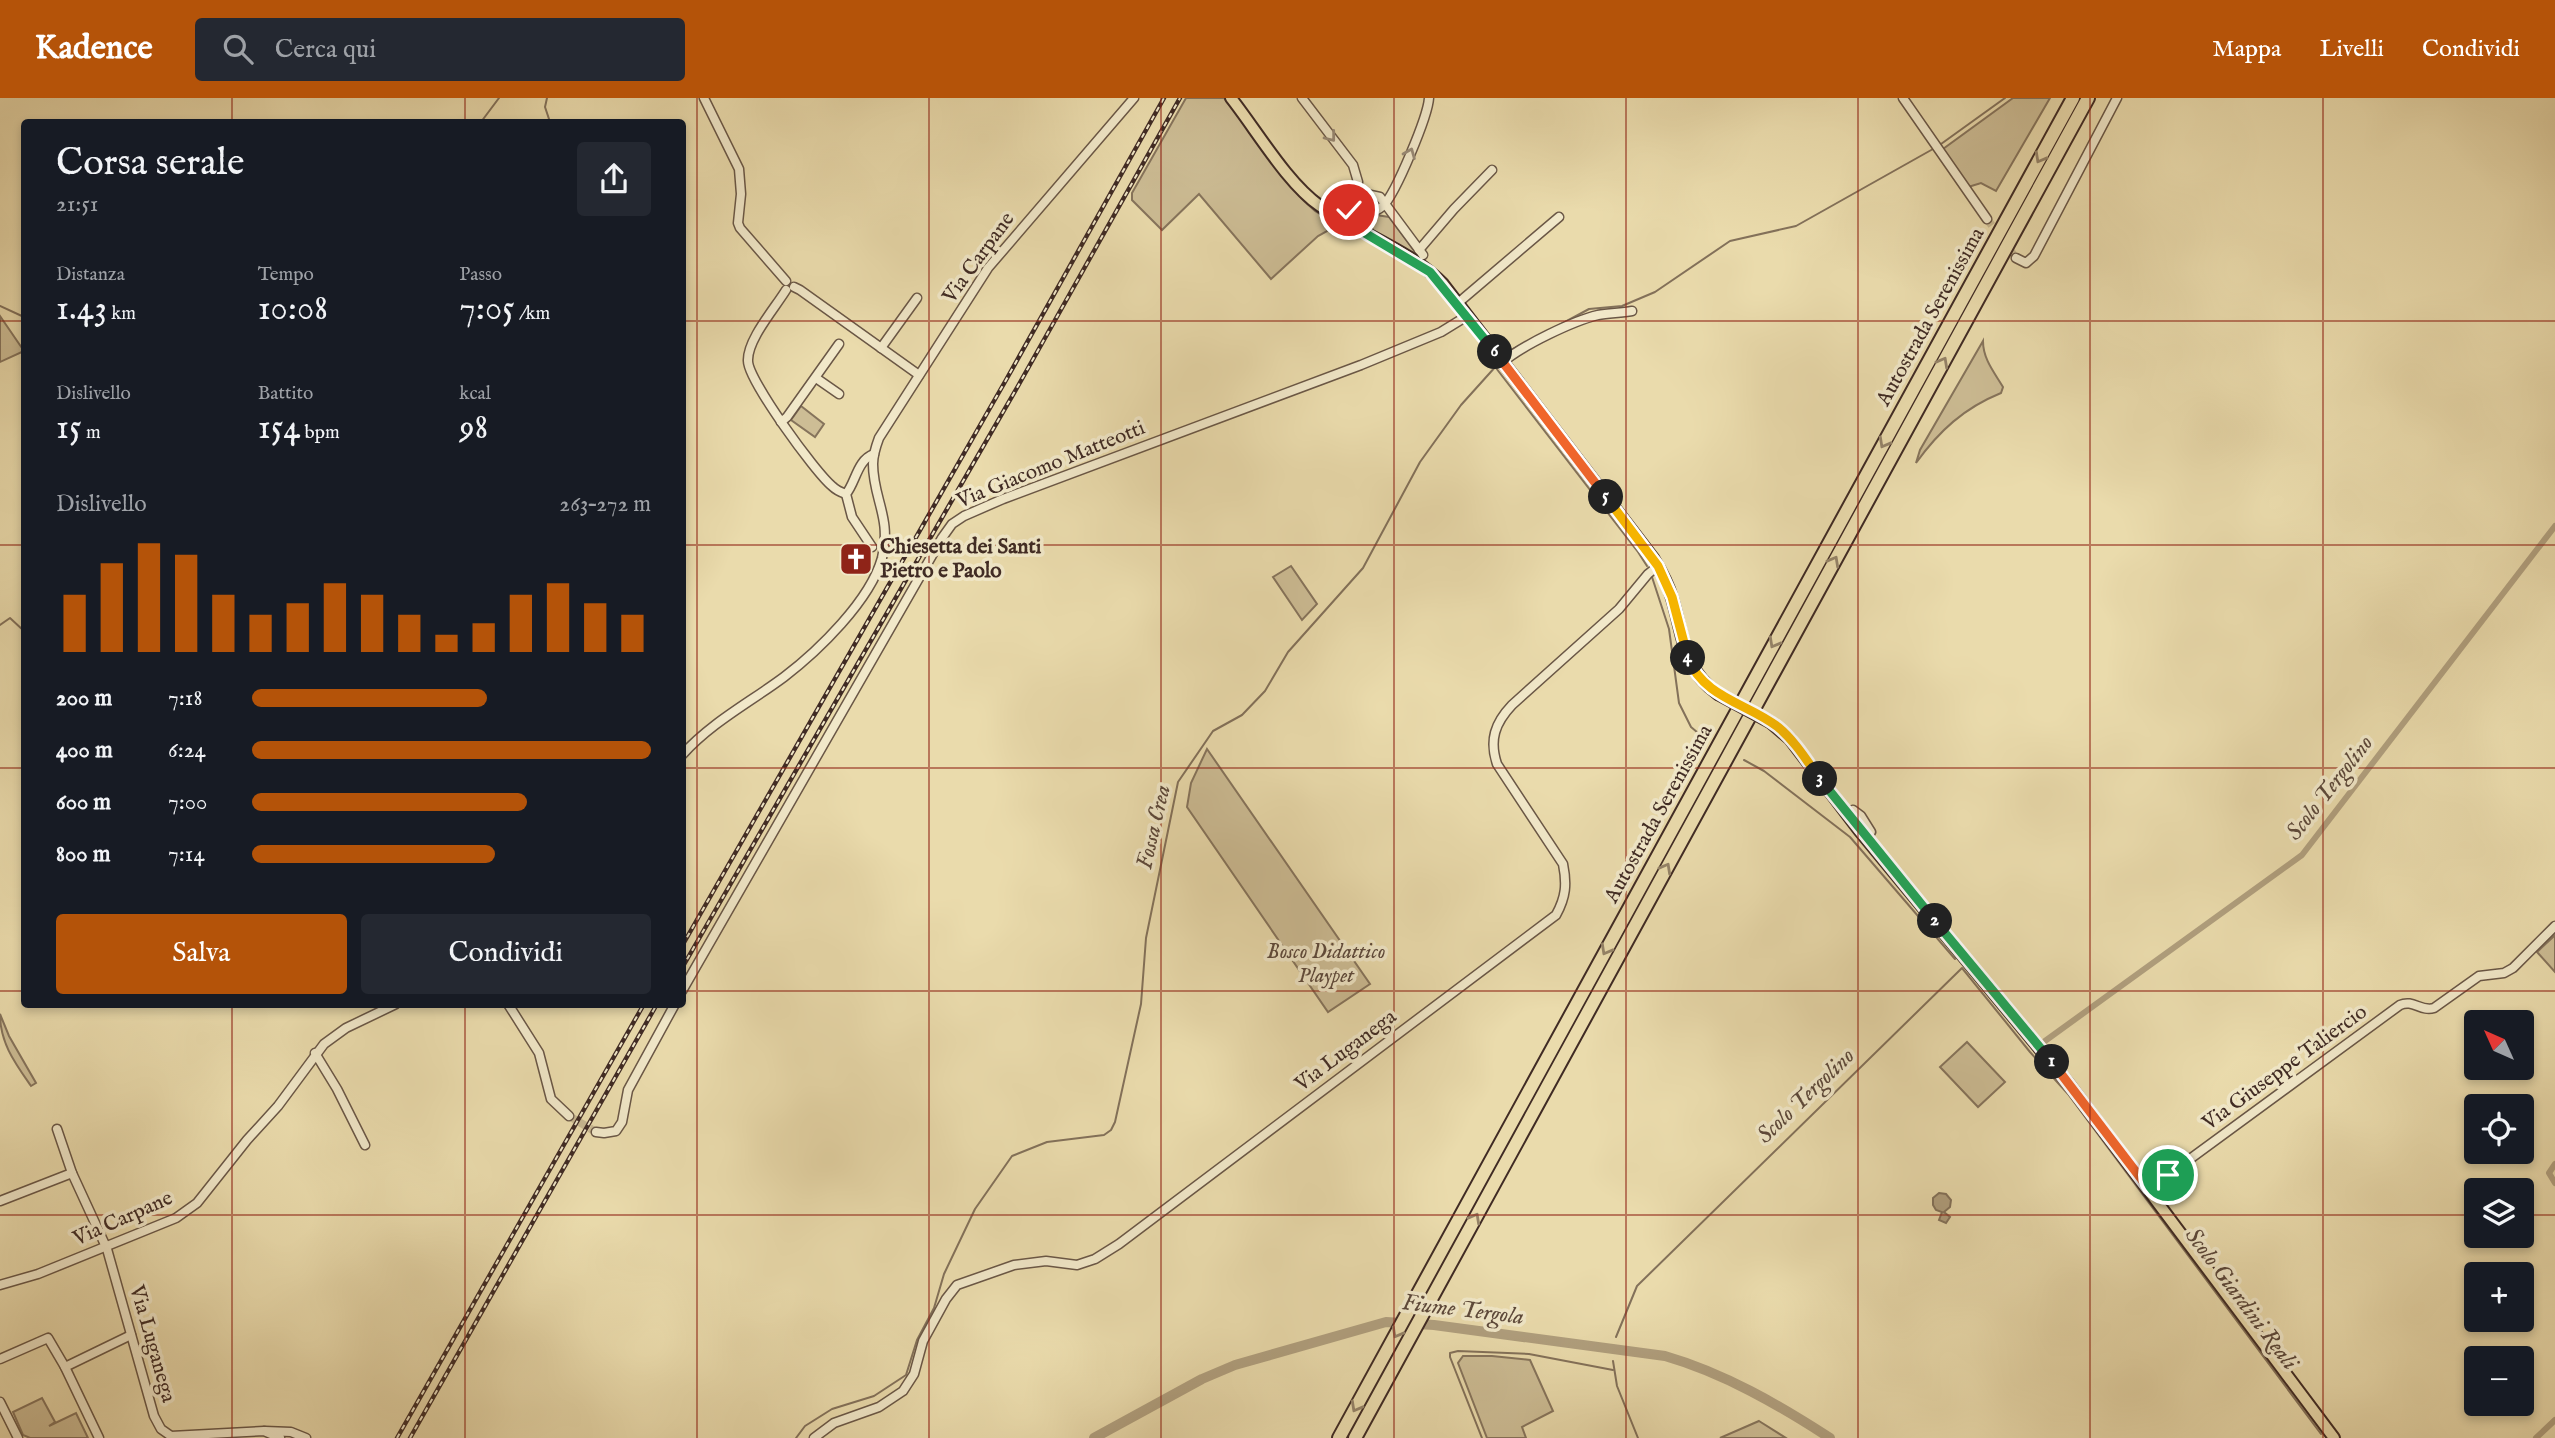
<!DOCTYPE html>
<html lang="it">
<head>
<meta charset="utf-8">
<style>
	body { margin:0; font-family:"IM FELL English",serif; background:#242831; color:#f1f3f6; height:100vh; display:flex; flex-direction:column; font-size:26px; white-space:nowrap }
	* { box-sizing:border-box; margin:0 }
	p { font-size:23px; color:#9ea1a6 }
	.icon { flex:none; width:38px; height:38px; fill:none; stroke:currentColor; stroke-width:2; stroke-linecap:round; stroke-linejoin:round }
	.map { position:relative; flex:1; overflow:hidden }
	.panel { position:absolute; left:21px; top:21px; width:665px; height:889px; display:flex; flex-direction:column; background:#171b24; border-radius:7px; box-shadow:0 4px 10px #0003 }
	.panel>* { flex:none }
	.needle { width:46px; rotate:315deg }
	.buttons { position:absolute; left:2464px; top:912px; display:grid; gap:14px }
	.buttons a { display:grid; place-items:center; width:70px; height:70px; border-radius:7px; background:#171b24; box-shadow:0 4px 10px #0003; font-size:35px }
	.pin { position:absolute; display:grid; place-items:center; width:60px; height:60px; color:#fff; margin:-30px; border:4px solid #fff; border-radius:50%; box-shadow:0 2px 7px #0007 }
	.km { position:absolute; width:35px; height:35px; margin:-18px; border-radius:50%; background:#222; color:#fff; font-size:19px; line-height:35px; text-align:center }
	.round { display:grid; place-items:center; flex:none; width:74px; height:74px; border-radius:7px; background:#242831 }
	.summary { display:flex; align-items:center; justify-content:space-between; height:119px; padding:0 35px }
	h1 { font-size:38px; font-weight:600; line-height:52px }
	.figures { display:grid; grid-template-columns:repeat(3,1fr); gap:10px; height:119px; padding:7px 35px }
	.figures div { display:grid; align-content:center }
	.figures b { font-size:35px; font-weight:600 }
	.figures small { font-size:19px; font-weight:400 }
	.figures p { font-size:19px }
	.chart { height:196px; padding:14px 35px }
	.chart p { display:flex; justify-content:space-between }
	.chart svg { width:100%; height:126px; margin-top:7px; stroke:#b45309; stroke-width:6 }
	.button { display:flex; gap:14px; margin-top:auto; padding:14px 35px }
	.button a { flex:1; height:80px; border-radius:7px; background:#b45309; color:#fff; font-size:28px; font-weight:600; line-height:80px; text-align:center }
	.button a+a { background:#242831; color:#f1f3f6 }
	ul { padding:0 35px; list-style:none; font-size:23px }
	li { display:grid; grid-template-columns:112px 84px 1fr; align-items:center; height:52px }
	li i { height:18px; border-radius:9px; background:#b45309 }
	header { display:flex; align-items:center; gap:42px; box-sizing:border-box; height:98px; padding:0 35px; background:#b45309; color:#fff }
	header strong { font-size:33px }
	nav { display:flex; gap:38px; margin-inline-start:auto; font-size:24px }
	.search { width:490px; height:63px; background:#242831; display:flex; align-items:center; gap:18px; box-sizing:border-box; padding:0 24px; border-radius:7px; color:#9ea1a6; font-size:26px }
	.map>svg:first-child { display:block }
	.green { fill:#cdbd95; stroke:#86745c; stroke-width:2 }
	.water { fill:#b09f7e; stroke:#83715a; stroke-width:2 }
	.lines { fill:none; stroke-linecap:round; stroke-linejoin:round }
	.stream { stroke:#83715a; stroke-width:2 }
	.canal { stroke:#b09f7e; stroke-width:6 }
	.river { stroke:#b09f7e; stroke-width:10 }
	.minor-tunnel { stroke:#c8b891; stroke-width:8; stroke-dasharray:8 4; stroke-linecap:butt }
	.minor-casing { stroke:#6a5746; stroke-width:11 }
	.major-casing { stroke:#402b24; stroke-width:14 }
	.highway-casing { stroke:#402b24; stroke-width:16 }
	.minor { stroke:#f1e8c9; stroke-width:8 }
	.major { stroke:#eadbac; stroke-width:10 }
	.highway { stroke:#eadbac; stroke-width:12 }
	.rail-casing { stroke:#402b24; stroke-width:4.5 }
	.rail { stroke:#f1e8c9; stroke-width:2; stroke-dasharray:5; stroke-linecap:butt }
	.major-bridge-casing { stroke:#402b24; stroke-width:14; stroke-linecap:butt }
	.major-bridge { stroke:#eadbac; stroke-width:10 }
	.oneway { stroke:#988a76 }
	.oneway2 { stroke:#958368 }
	.split-1-casing { stroke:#fff; stroke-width:14 }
	.split-2-casing { stroke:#fff; stroke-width:14 }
	.split-3-casing { stroke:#fff; stroke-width:14 }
	.split-4-casing { stroke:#fff; stroke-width:14 }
	.split-5-casing { stroke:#fff; stroke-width:14 }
	.split-6-casing { stroke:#fff; stroke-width:14 }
	.split-7-casing { stroke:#fff; stroke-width:14 }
	.split-1 { stroke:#f0652b; stroke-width:9 }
	.split-2 { stroke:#22a559; stroke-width:9 }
	.split-3 { stroke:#22a559; stroke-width:9 }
	.split-4 { stroke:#f5b400; stroke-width:9 }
	.split-5 { stroke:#f5b400; stroke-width:9 }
	.split-6 { stroke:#f0652b; stroke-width:9 }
	.split-7 { stroke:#22a559; stroke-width:9 }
	.grid { fill:none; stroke:#8f2418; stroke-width:2; stroke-opacity:0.55 }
	.labels { text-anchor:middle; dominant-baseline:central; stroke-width:7; stroke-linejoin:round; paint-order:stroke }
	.street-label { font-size:21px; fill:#402b24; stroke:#f1e8c9 }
	.poi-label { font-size:21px; font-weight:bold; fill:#402b24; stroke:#f1e8c9; text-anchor:start }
	.park-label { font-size:21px; font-style:italic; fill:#5c483b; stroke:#f1e8c9 }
	.water-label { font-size:23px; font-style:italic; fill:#5c483a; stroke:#f1e8c9 }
</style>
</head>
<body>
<header>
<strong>Kadence</strong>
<div class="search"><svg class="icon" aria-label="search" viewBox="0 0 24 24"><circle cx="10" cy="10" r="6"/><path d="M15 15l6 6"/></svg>Cerca qui</div>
<nav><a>Mappa</a><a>Livelli</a><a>Condividi</a></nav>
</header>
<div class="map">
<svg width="2555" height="1340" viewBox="0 0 2555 1340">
	<rect width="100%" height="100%" fill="#eadbac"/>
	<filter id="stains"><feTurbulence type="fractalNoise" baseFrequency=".00286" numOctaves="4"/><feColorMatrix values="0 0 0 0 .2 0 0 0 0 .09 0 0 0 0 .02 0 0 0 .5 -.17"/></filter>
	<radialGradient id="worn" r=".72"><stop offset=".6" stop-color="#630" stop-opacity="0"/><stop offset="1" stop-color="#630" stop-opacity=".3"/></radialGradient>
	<g class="green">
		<polygon points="1186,0 1224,0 1302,101 1315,113 1338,127 1318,138 1271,181 1199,96 1162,132 1132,102 1132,95"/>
		<polygon points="2013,0 2050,0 1996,93 1981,85 1968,89 1943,51"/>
		<polygon points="1376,117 1389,119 1419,159 1373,132 1370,124"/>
		<polygon points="0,218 24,253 0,264"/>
		<path d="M 1983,243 C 1983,261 1994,274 2003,289 L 2001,295 C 1964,310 1939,333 1916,365 L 1920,352 Z"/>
		<polygon points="801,308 824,326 815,339 791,322"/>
		<polygon points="1291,468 1317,506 1302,522 1273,479"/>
		<polygon points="1207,651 1370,886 1328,914 1187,709 1191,685"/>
		<polygon points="2555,837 2555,874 2537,854"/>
		<path d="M 0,916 L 9,938 L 36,985 L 31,988 C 15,965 0,945 0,916 Z"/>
		<polygon points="1967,944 2005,984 1978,1009 1940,969"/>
		<polygon points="1463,1258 1492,1258 1530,1262 1553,1313 1522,1329 1526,1340 1487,1340 1458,1265"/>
		<polygon points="42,1300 55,1324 49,1328 76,1315 88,1340 30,1340 23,1337 13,1314"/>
		<polygon points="1759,1323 1786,1340 1720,1340"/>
	</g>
	<polygon class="water" points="1939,1095 1946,1096 1951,1102 1950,1109 1944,1114 1950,1119 1946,1125 1939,1122 1942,1114 1936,1112 1933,1107 1933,1100"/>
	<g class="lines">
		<g class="stream">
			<polyline points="547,0 545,9 550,24"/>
			<polyline points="481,24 499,0"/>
			<polyline points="1941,46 2005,0"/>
			<polyline points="0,208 24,219"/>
			<polyline points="1552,231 1589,211 1622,208 1655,194 1730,143 1796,128 1933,51"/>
			<polyline points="1507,254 1519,248"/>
			<polyline points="1496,270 1638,454 1647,468"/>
			<polyline points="1652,479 1669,531 1679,605 1691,629 1704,640"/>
			<polyline points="0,527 10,520 24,533"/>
			<polyline points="1744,662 1764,673 1850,739 1955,861"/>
			<polyline points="1616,1239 1637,1188 1962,870 2030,954 2068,996 2321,1336"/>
			<polyline points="1613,1263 1617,1288 1638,1340"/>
			<polyline points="796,1340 805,1328 832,1311 874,1298 906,1277 917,1242 934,1210 944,1176 975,1111 1012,1058 1047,1044 1104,1037 1111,1032 1115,1024 1141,906 1146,840 1178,684 1213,633 1242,617 1265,593 1288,554 1363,470 1420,364 1461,307 1497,267"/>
			<polyline points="1482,1340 1450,1259 1450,1255 1458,1253 1529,1256 1613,1272"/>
		</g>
		<g class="canal">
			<polyline points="2045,943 2302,757 2555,428"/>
			<polyline points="2555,1066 2549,1075 2555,1085"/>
			<polyline points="2536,1340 2555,1322"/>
		</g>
		<path class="river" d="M 1094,1340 L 1202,1281 L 1235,1267 L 1386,1224 L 1434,1227 L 1665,1258 C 1724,1275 1779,1307 1830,1340"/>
		<g class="minor-tunnel">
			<polyline points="1987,121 2016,160"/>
			<polyline points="569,1018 596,1034"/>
		</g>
		<defs>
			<g id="minor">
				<polyline points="704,0 739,71 741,96 738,125 740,130 786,183"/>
				<polyline points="1302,0 1353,67 1358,84 1354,100 1350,104 1348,125"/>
				<polyline points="1903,0 1987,121"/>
				<polyline points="1323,110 1340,108 1350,104"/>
				<polyline points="1369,115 1356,110 1354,100 1366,96 1380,99 1423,157"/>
				<path d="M 1348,125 C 1359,119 1374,116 1383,108 C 1396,95 1428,18 1429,0"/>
				<polyline points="1419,152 1454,111 1492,72"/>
				<polyline points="2016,160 2026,165 2034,158 2117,0"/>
				<polyline points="794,189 800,192 919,277"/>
				<path d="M 786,192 C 775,210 747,242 748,263 C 748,282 815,374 832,388 C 836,392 840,394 846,396"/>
				<polyline points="1458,205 1559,119"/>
				<polyline points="881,250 917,200"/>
				<path d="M 1503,264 C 1523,247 1573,223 1598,217 C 1609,215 1621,215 1632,213"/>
				<polyline points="816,280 839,296"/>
				<polyline points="781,324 787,319 839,246"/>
				<path d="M 872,449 L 852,419 L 846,396 C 856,384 857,362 874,356"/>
				<path d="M 682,657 C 712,624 749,605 784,579 C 818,553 870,503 882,460 C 892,420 873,401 873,366 C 873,356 876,348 879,340 L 988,170 L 1134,0"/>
				<polyline points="1853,712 1861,718 1871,734 1866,740"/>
				<polyline points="682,893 942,440 952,426 964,418 1003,401 1361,267 1441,234 1467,218"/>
				<polyline points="508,906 539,955 551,1001 569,1018"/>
				<polyline points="315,955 337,991 365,1047"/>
				<polyline points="57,1031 72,1075 107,1151 154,1318 161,1331 171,1338 264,1333 280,1340"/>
				<polyline points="596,1034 604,1035 616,1033 622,1024 628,992 675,906"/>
				<path d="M 2149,1091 L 2400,907 C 2413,901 2421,914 2434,910 L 2479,878 L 2504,875 L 2513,870 L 2555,828"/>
				<polyline points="0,1103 72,1075"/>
				<polyline points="0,1187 38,1176 176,1120 197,1105 247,1042 278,1008 324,946 346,930 396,906"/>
				<polyline points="0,1261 48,1240 65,1269 131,1237"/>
				<polyline points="65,1269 99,1340"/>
				<polyline points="0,1304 18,1340"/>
				<polyline points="265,1333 291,1334 306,1340"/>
				<path d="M 814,1340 L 834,1325 L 879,1309 L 903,1293 L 914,1276 L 923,1243 L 946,1201 L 957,1187 L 1014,1167 L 1046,1163 L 1077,1167 L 1095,1161 L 1119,1146 L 1556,817 C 1566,799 1567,786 1563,766 L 1497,666 C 1489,642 1495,625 1512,607 L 1619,511 L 1648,476 L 1658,468"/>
			</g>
			<g id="major">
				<path d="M 1231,0 C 1257,33 1287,85 1320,108 C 1359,136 1409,151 1443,186 L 1653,460 C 1661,473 1668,486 1672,500 C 1684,540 1682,570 1718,596"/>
				<polyline points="1770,624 1790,641 1859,732 2068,985 2334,1340"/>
			</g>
			<g id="highway">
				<polyline points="1339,1340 2073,0"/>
				<polyline points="1355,1340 2088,0"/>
			</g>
		</defs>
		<use href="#minor" class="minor-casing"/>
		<use href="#major" class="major-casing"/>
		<use href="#highway" class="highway-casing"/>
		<use href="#minor" class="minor"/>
		<use href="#major" class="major"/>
		<use href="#highway" class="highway"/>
		<defs>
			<g id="rail">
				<polyline points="682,848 1006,282 1164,0"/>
				<polyline points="682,870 1018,288 1180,0"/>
				<polyline points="397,1340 644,906"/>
				<polyline points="410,1340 657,906"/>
			</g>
		</defs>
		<use href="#rail" class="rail-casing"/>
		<use href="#rail" class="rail"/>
		<defs>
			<polyline id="major-bridge" points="1718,596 1770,624"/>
		</defs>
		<use href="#major-bridge" class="major-bridge-casing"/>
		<use href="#major-bridge" class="major-bridge"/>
	</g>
	<defs><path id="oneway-chevron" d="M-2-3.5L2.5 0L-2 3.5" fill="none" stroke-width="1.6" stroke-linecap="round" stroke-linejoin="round" transform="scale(1.75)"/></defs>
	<g class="oneway">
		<use href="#oneway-chevron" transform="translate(1331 39) rotate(52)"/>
		<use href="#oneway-chevron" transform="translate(1410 55) rotate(-68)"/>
	</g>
	<g class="oneway2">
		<use href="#oneway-chevron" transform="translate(2040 60) rotate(119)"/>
		<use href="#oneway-chevron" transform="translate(1943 264) rotate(-61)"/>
		<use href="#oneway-chevron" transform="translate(1884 345) rotate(119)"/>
		<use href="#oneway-chevron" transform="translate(1834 463) rotate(-61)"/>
		<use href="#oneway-chevron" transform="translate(1774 545) rotate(119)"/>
		<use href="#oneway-chevron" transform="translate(1666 770) rotate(-61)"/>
		<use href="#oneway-chevron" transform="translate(1606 852) rotate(119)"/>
		<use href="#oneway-chevron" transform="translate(1475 1120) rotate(-61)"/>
		<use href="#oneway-chevron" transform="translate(1397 1235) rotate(119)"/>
		<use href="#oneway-chevron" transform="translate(1356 1309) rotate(119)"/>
	</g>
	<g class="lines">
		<defs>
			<polyline id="split-1" points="2052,964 2149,1091 2168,1077"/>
			<polyline id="split-2" points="1935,823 2052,964"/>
			<polyline id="split-3" points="1820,681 1935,823"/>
			<path id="split-4" d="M 1688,560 C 1704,600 1747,605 1778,629 C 1795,643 1807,663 1820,681"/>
			<polyline id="split-5" points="1606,399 1658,468 1672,499 1688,560"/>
			<polyline id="split-6" points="1495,254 1606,399"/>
			<polyline id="split-7" points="1349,112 1348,125 1430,174 1495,254"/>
		</defs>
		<use href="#split-1" class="split-1-casing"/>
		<use href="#split-2" class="split-2-casing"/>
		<use href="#split-3" class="split-3-casing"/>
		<use href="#split-4" class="split-4-casing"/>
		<use href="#split-5" class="split-5-casing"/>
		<use href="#split-6" class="split-6-casing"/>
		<use href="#split-7" class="split-7-casing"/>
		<use href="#split-1" class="split-1"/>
		<use href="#split-2" class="split-2"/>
		<use href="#split-3" class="split-3"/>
		<use href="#split-4" class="split-4"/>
		<use href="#split-5" class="split-5"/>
		<use href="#split-6" class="split-6"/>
		<use href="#split-7" class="split-7"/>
	</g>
	<path class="grid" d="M 232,0 L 232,24M 465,0 L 465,24M 697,0 L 697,1340M 929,0 L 929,1340M 1161,0 L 1161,1340M 1394,0 L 1394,1340M 1626,0 L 1626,1340M 1858,0 L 1858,1340M 2090,0 L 2090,1340M 2323,0 L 2323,1340M 0,223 L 24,223M 682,223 L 2555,223M 0,447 L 24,447M 682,447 L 2555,447M 0,670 L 24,670M 682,670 L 2555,670M 0,893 L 24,893M 682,893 L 2555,893M 232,906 L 232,1340M 465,906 L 465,1340M 0,1117 L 2476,1117M 2522,1117 L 2555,1117"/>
	<defs>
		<symbol id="church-square" viewBox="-11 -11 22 22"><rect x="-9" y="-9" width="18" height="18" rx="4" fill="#8f2418" stroke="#f1e8c9"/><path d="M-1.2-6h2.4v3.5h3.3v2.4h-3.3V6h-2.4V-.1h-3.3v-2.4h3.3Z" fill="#fff"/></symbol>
	</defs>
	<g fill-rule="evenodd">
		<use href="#church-square" x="837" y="442" width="38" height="38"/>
	</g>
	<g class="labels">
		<g class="street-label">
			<text transform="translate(979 160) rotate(-54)">Via Carpane</text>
			<text transform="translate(1931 219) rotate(-61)">Autostrada Serenissima</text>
			<text transform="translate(1051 367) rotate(-22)">Via Giacomo Matteotti</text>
			<text transform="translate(1659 716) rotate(-61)">Autostrada Serenissima</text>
			<text transform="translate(1346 953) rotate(-37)">Via Luganega</text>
			<text transform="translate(2285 970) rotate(-36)">Via Giuseppe Taliercio</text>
			<text transform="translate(123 1121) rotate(-24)">Via Carpane</text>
			<text transform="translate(152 1246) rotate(74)">Via Luganega</text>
		</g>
		<g class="poi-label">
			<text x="880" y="449">Chiesetta dei Santi<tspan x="880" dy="24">Pietro e Paolo</tspan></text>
		</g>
		<g class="park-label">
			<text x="1326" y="854">Bosco Didattico<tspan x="1326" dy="24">Playpet</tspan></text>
		</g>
		<g class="water-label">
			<text transform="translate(2330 690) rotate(-52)">Scolo Tergolino</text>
			<text transform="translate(1154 729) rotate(-77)">Fossa Crea</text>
			<text transform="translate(1806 998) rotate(-44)">Scolo Tergolino</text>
			<text transform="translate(2241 1201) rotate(53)">Scolo Giardini Reali</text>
			<text transform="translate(1463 1212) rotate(7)">Fiume Tergola</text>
		</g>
	</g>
	<rect width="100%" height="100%" filter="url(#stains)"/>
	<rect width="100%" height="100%" fill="url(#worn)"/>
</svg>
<div class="buttons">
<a><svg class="needle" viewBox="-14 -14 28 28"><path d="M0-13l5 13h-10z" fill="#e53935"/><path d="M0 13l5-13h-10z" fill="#9ea1a6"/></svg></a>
<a><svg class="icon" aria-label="locate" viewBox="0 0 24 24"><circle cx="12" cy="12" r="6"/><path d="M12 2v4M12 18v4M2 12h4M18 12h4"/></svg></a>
<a><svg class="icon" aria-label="layers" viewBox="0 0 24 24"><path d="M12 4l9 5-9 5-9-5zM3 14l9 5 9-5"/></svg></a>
<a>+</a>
<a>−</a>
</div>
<div class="pin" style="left:2168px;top:1077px;background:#1e9e55"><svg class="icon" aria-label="arrive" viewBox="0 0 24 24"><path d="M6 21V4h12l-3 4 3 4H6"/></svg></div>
<div class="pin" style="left:1349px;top:112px;background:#d93025"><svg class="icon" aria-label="check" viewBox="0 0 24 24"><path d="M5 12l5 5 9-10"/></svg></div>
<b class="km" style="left:2052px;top:964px">1</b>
<b class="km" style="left:1935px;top:823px">2</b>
<b class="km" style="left:1820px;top:681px">3</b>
<b class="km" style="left:1688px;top:560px">4</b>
<b class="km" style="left:1606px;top:399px">5</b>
<b class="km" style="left:1495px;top:254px">6</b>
<section class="panel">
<div class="summary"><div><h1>Corsa serale</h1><p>21:51</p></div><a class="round"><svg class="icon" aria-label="share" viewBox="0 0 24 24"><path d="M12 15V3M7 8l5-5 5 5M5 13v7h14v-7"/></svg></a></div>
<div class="figures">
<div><p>Distanza</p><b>1.43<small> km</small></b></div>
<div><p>Tempo</p><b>10:08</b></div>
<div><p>Passo</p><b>7:05<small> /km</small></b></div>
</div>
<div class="figures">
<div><p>Dislivello</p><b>15<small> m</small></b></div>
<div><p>Battito</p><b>154<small> bpm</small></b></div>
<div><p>kcal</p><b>98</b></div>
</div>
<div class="chart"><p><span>Dislivello</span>263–272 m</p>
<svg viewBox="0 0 160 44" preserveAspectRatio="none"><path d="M5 44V24M15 44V13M25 44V6M35 44V10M45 44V24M55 44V31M65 44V27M75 44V20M85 44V24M95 44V31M105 44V38M115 44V34M125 44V24M135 44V20M145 44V27M155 44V31"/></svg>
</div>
<ul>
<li><b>200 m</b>7:18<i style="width:59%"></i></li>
<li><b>400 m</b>6:24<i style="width:100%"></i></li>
<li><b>600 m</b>7:00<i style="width:69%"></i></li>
<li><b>800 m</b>7:14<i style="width:61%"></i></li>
</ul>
<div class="button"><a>Salva</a><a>Condividi</a></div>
</section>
</div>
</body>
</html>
